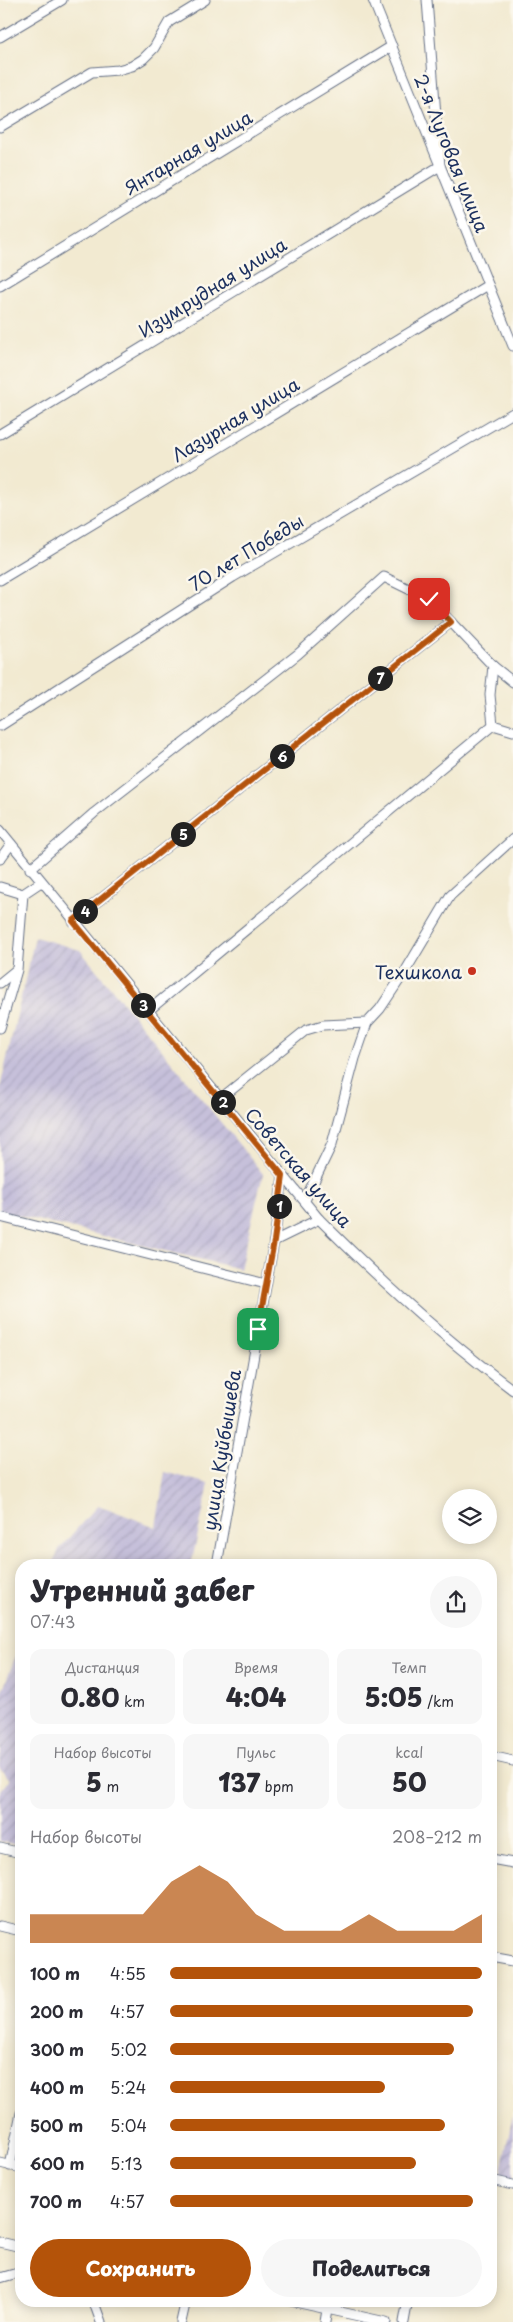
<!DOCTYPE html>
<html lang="ru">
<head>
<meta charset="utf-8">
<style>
	body { margin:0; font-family:"Playpen Sans",sans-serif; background:#f7f7f7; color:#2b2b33; height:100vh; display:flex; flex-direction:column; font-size:19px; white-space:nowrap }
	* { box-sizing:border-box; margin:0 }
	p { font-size:16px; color:#7c7c81 }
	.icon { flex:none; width:28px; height:28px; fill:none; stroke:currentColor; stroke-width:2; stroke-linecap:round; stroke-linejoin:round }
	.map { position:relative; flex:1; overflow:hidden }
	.panel { position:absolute; left:15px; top:1559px; width:482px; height:748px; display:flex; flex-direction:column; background:#fff; border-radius:20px; box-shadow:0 2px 12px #0003 }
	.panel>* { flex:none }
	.tools { position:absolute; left:442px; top:1489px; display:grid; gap:10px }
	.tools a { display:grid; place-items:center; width:55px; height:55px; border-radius:50%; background:#fff; box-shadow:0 2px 12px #0003; font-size:25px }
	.pin { position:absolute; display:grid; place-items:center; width:42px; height:42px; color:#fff; margin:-21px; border-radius:10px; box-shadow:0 2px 8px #0006 }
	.km { position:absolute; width:25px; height:25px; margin:-12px; border-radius:50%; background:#222; color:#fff; font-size:14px; line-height:25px; text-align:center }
	.round { display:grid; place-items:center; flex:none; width:52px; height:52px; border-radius:26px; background:#f7f7f7 }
	.summary { display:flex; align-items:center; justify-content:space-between; height:85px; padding:0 15px }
	h1 { font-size:28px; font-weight:800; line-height:38px }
	.figures { display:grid; grid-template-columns:repeat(3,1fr); gap:8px; height:85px; padding:5px 15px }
	.figures div { display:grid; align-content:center; border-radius:12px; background:#f7f7f7; text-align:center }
	.figures b { font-size:25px; font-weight:800 }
	.figures small { font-size:14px; font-weight:400 }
	.figures p { font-size:14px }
	.chart { height:140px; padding:10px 15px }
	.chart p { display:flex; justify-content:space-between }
	.chart svg { width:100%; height:90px; margin-top:5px; fill:#b45309; opacity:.7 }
	.button { display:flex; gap:10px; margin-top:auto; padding:10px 15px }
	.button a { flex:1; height:58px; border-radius:30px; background:#b45309; color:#fff; font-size:20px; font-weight:800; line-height:58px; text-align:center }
	.button a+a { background:#f7f7f7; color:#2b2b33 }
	ul { padding:0 15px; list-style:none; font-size:16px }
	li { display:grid; grid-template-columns:80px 60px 1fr; align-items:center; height:38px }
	li i { height:12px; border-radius:6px; background:#b45309 }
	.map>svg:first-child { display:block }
	.industrial { fill:url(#industrial-furrows) }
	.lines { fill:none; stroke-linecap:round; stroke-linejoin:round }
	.street-casing { stroke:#667086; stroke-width:11 }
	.street { stroke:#fff; stroke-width:9 }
	.route-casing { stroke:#fff; stroke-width:10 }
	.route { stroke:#b45309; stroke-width:6 }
	.poi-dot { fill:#c8321e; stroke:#fbf7ec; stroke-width:2 }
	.labels { text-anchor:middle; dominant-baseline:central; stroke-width:5; stroke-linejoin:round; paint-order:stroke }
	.street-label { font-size:18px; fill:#1b2f5e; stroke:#fbf7ec }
	.poi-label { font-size:18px; fill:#1b2f5e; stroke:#fbf7ec; text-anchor:end }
</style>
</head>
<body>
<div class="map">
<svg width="513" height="2322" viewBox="0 0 513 2322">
	<defs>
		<pattern id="industrial-furrows" width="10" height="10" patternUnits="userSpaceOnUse" patternTransform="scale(1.25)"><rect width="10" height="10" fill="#c6c0da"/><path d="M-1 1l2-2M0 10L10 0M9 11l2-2" fill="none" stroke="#aaa5be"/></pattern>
	</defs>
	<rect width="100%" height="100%" fill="#fbf7ec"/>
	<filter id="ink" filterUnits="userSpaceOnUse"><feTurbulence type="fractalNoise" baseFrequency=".02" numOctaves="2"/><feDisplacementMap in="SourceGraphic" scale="10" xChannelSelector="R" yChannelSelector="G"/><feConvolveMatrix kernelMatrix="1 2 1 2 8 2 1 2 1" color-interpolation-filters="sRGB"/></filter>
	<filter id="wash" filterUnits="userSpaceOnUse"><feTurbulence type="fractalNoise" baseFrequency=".0096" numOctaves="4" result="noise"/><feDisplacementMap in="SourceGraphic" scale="20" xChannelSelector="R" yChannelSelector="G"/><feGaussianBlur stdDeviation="1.12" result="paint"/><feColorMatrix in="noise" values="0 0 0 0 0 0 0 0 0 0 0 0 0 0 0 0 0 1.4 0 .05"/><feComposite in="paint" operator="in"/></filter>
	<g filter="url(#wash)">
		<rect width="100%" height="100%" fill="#f2ead1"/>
		<g class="industrial">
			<polygon points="35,937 80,950 263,1174 240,1269 0,1211 0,1088"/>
			<polygon points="165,1472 209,1484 191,1565 53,1565 59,1549 98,1505 156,1527"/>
			<polygon points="21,1643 21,1846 0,1841 0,1791 10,1779 0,1769 0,1696"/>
			<polygon points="513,2115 513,2177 500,2175"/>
		</g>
	</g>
	<g filter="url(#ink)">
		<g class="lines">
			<defs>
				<g id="street">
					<polyline points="373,0 513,346"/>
					<polyline points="0,37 62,0"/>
					<polyline points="0,127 92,72 118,70 132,66 143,59 154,48 169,22 205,0"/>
					<polyline points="0,286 392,46"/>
					<polyline points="0,434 440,166 427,0"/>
					<polyline points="0,580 488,285"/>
					<polyline points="493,666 490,695 493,725"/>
					<polyline points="0,726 233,577 513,413"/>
					<path d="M 0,830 L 319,1219 C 380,1280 443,1338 513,1390"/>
					<polyline points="0,859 11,844"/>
					<polyline points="30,869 94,813 298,654 384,577 429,599 493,666 513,682"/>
					<polyline points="0,887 23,894"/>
					<polyline points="73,921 451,622"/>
					<polyline points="0,983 16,970"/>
					<polyline points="148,1011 493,725 513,731"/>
					<polyline points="0,1028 17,970 23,894 41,882"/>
					<polyline points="220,1099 306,1030 323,1025 367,1023"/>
					<polyline points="305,1200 332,1144 355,1058 367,1023 380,1009 406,970 450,896 513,839"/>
					<polyline points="0,1217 266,1284"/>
					<polyline points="274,1241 283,1176"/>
					<polyline points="217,1565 274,1241 319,1219"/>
					<polyline points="491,1756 513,1761"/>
					<polyline points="0,1848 21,1853"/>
					<polyline points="491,1859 513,1863"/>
					<polyline points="0,1926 21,1931"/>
					<polyline points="491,1957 513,1961"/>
					<polyline points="0,2163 21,2168"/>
					<polyline points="10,2166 21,2113"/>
					<polyline points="491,2180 513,2185"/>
					<polyline points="0,2242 21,2247"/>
					<polyline points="0,2278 21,2272"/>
					<polyline points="93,2300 101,2322"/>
					<polyline points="286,2300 386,2322"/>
					<polyline points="181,2322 186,2300"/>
					<polyline points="325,2322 327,2310"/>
					<polyline points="404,2322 408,2300"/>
				</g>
			</defs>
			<use href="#street" class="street-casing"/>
			<use href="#street" class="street"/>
		</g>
	</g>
	<g class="lines" filter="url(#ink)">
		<defs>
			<polyline id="route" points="258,1329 274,1241 283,1176 73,921 451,622 429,599"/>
		</defs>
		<use href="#route" class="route-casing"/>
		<use href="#route" class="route"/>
	</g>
	<circle class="poi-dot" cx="472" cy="971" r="5"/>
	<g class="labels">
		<g class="street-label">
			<text transform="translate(188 152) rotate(-31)">Янтарная улица</text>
			<text transform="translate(452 153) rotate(68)">2-я Луговая улица</text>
			<text transform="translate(212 287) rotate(-32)">Изумрудная улица</text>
			<text transform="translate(235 419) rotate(-31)">Лазурная улица</text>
			<text transform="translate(246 552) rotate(-31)">70 лет Победы</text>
			<text transform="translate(299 1167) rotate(49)">Советская улица</text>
			<text transform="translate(221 1450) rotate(-81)">улица Куйбышева</text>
		</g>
		<g class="poi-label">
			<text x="462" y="971">Техшкола</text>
		</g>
	</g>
</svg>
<div class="tools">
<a><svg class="icon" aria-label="layers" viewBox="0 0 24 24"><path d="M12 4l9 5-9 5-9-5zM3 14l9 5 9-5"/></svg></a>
</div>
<div class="pin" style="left:258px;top:1329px;background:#1e9e55"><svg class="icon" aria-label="arrive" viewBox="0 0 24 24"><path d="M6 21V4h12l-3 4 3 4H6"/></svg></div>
<div class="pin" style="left:429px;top:599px;background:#d93025"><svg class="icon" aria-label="check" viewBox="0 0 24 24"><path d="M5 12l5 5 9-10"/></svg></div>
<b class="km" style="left:279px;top:1206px">1</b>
<b class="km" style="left:223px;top:1102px">2</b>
<b class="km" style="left:143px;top:1005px">3</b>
<b class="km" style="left:85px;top:911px">4</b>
<b class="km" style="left:183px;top:834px">5</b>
<b class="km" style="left:282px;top:756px">6</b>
<b class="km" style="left:380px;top:678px">7</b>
<section class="panel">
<div class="summary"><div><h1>Утренний забег</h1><p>07:43</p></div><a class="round"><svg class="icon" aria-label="share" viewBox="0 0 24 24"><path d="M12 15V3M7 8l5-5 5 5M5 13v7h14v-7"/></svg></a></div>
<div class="figures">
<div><p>Дистанция</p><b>0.80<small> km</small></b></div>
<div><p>Время</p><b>4:04</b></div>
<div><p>Темп</p><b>5:05<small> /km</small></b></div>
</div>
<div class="figures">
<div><p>Набор высоты</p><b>5<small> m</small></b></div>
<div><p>Пульс</p><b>137<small> bpm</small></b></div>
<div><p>kcal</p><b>50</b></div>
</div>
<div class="chart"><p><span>Набор высоты</span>208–212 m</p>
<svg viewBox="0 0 160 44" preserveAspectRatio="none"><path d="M0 44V30L10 30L20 30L30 30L40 30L50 14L60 6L70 14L80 30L90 38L100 38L110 38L120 30L130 38L140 38L150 38L160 30V44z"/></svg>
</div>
<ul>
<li><b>100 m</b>4:55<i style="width:100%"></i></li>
<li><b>200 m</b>4:57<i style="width:97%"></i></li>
<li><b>300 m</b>5:02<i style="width:91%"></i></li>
<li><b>400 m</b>5:24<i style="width:69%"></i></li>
<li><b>500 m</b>5:04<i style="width:88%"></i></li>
<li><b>600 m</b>5:13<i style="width:79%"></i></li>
<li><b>700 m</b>4:57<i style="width:97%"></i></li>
</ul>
<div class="button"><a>Сохранить</a><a>Поделиться</a></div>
</section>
</div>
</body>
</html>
